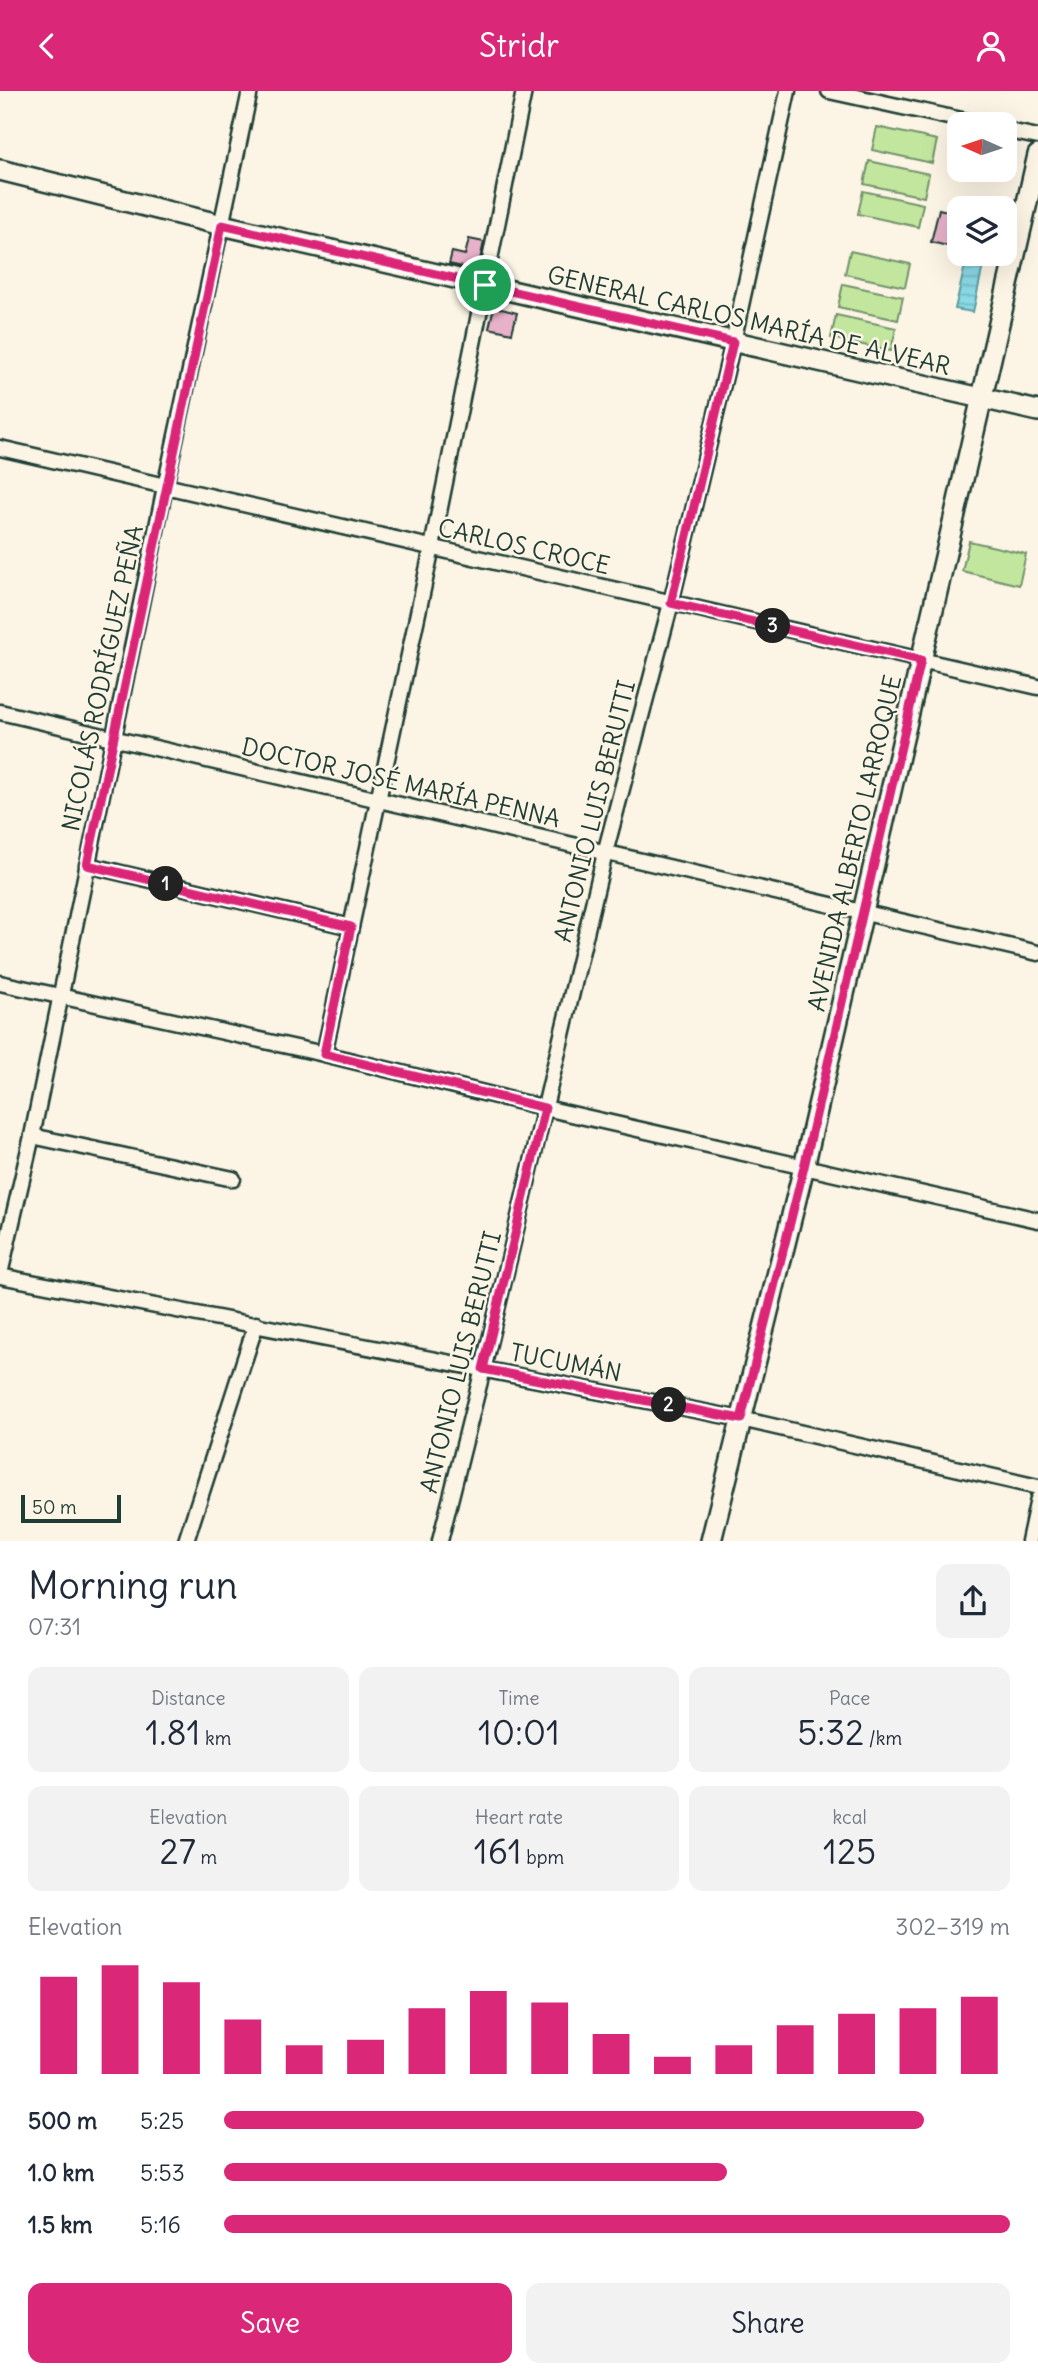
<!DOCTYPE html>
<html lang="en">
<head>
<meta charset="utf-8">
<style>
	body { margin:0; font-family:Delius,sans-serif; background:#f2f2f3; color:#1f2937; height:100vh; display:flex; flex-direction:column; font-size:26px; white-space:nowrap }
	* { box-sizing:border-box; margin:0 }
	p { font-size:23px; color:#747a83 }
	.icon { flex:none; width:38px; height:38px; fill:none; stroke:currentColor; stroke-width:2; stroke-linecap:round; stroke-linejoin:round }
	.map { position:relative; height:1450px; overflow:hidden }
	.side { display:flex; flex-direction:column; background:#fff; flex:1 }
	.side>* { flex:none }
	.needle { width:46px; rotate:273deg }
	.buttons { position:absolute; left:947px; top:21px; display:grid; gap:14px }
	.buttons a { display:grid; place-items:center; width:70px; height:70px; border-radius:14px; background:#fff; box-shadow:0 7px 28px #0002; font-size:35px }
	.scale { position:absolute; left:21px; bottom:18px; width:100px; box-sizing:border-box; padding-left:7px; border:4px solid #1f3d34; border-top:0; font-size:19px; line-height:24px; white-space:nowrap; color:#1f3d34; -webkit-text-stroke:5px #fcf5e5; paint-order:stroke }
	.pin { position:absolute; display:grid; place-items:center; width:60px; height:60px; color:#fff; margin:-30px; border:4px solid #fff; border-radius:50%; box-shadow:0 2px 7px #0007 }
	.km { position:absolute; width:35px; height:35px; margin:-18px; border-radius:50%; background:#222; color:#fff; font-size:19px; line-height:35px; text-align:center }
	.round { display:grid; place-items:center; flex:none; width:74px; height:74px; border-radius:14px; background:#f2f2f3 }
	.overview { display:flex; align-items:center; justify-content:space-between; height:119px; padding:0 28px }
	h1 { font-size:38px; font-weight:600; line-height:52px }
	.figures { display:grid; grid-template-columns:repeat(3,1fr); gap:10px; height:119px; padding:7px 28px }
	.figures div { display:grid; align-content:center; border-radius:14px; background:#f2f2f3; text-align:center }
	.figures b { font-size:35px; font-weight:600 }
	.figures small { font-size:19px; font-weight:400 }
	.figures p { font-size:19px }
	.chart { height:196px; padding:14px 28px }
	.chart p { display:flex; justify-content:space-between }
	.chart svg { width:100%; height:126px; margin-top:7px; stroke:#db2777; stroke-width:6 }
	.action { display:flex; gap:14px; margin-top:auto; padding:14px 28px }
	.action a { flex:1; height:80px; border-radius:14px; background:#db2777; color:#fff; font-size:28px; font-weight:600; line-height:80px; text-align:center }
	.action a+a { background:#f2f2f3; color:#1f2937 }
	ul { padding:0 28px; list-style:none; font-size:23px }
	li { display:grid; grid-template-columns:112px 84px 1fr; align-items:center; height:52px }
	li i { height:18px; border-radius:9px; background:#db2777 }
	header { display:flex; justify-content:space-between; align-items:center; height:91px; padding:0 28px; background:#db2777; color:#fff; font-size:32px; font-weight:600 }
	.map>svg:first-child { display:block }
	.green { fill:#c3e69f; stroke:#71926a; stroke-width:2 }
	.water { fill:url(#water-rules); stroke:#5f9b9f; stroke-width:2 }
	.building { fill:#e7b1c9; stroke:#1f3d34; stroke-width:2 }
	.lines { fill:none; stroke-linecap:round; stroke-linejoin:round }
	.street-casing { stroke:#1f3d34; stroke-width:19 }
	.secondary-casing { stroke:#1f3d34; stroke-width:24 }
	.street { stroke:#fcf5e5; stroke-width:14 }
	.secondary { stroke:#fcf5e5; stroke-width:19 }
	.route-casing { stroke:#fff; stroke-width:14 }
	.route { stroke:#db2777; stroke-width:9 }
	.labels { text-anchor:middle; dominant-baseline:central; stroke-width:5; stroke-linejoin:round; paint-order:stroke }
	.street-label { font-size:24px; fill:#1f3d34; stroke:#fcf5e5 }
</style>
</head>
<body>
<header><svg class="icon" aria-label="back" viewBox="0 0 24 24"><path d="M15 5l-7 7 7 7"/></svg>Stridr<svg class="icon" aria-label="person" viewBox="0 0 24 24"><circle cx="12" cy="8" r="4"/><path d="M4 21q1-7 8-7t8 7"/></svg></header>
<div class="map">
<svg width="1038" height="1450" viewBox="0 0 1038 1450">
	<defs>
		<pattern id="water-rules" width="6" height="5" patternUnits="userSpaceOnUse" patternTransform="scale(1.75)"><rect width="6" height="5" fill="#8ad9e7"/><path d="M0 2.5h6" fill="none" stroke="#77bbc7"/></pattern>
	</defs>
	<rect width="100%" height="100%" fill="#fcf5e5"/>
	<filter id="ink" filterUnits="userSpaceOnUse"><feTurbulence type="fractalNoise" baseFrequency=".0143" numOctaves="2"/><feDisplacementMap in="SourceGraphic" scale="14" xChannelSelector="R" yChannelSelector="G"/><feConvolveMatrix kernelMatrix="1 2 1 2 8 2 1 2 1" color-interpolation-filters="sRGB"/></filter>
	<g filter="url(#ink)">
		<g class="green">
			<polygon points="877,36 937,49 932,72 872,59"/>
			<polygon points="869,70 929,83 924,106 864,93"/>
			<polygon points="863,100 923,113 918,136 858,123"/>
			<polygon points="850,160 910,173 905,196 845,183"/>
			<polygon points="843,193 903,206 898,229 838,216"/>
			<polygon points="836,224 896,237 891,260 831,247"/>
			<polygon points="969,450 1026,463 1019,494 962,480"/>
		</g>
		<polygon class="water" points="967,166 984,170 973,221 955,218"/>
		<g class="building">
			<polygon points="939,118 959,123 959,158 931,151"/>
			<polygon points="469,148 484,151 478,177 472,178 449,173 452,161 465,164"/>
			<polygon points="494,216 517,222 512,242 489,237"/>
		</g>
		<g class="lines">
			<defs>
				<g id="street">
					<polyline points="829,0 980,33"/>
					<polyline points="1004,39 1038,46"/>
					<polyline points="0,357 1038,596"/>
					<polyline points="0,621 1038,862"/>
					<polyline points="87,774 351,836"/>
					<polyline points="0,892 324,963 545,1017 1038,1129"/>
					<polyline points="324,963 432,456 524,0"/>
					<polyline points="32,1045 233,1088"/>
					<polyline points="0,1183 32,1045 165,396 250,0"/>
					<polyline points="0,1185 741,1328 1038,1396"/>
					<polyline points="186,1450 256,1233"/>
					<polyline points="440,1450 483,1278 605,762 671,512 733,251 788,0"/>
					<polyline points="1029,1450 1038,1408"/>
				</g>
				<g id="secondary">
					<polyline points="0,79 222,134 1038,320"/>
					<polyline points="711,1450 804,1076 1038,64"/>
				</g>
			</defs>
			<use href="#street" class="street-casing"/>
			<use href="#secondary" class="secondary-casing"/>
			<use href="#street" class="street"/>
			<use href="#secondary" class="secondary"/>
		</g>
	</g>
	<g class="lines" filter="url(#ink)">
		<defs>
			<polygon id="route" points="222,134 733,251 671,512 921,569 804,1076 741,1328 483,1278 545,1017 324,963 351,836 87,774"/>
		</defs>
		<use href="#route" class="route-casing"/>
		<use href="#route" class="route"/>
	</g>
	<g class="labels">
		<g class="street-label">
			<text transform="translate(749 229) rotate(13)">GENERAL CARLOS MARÍA DE ALVEAR</text>
			<text transform="translate(524 455) rotate(13)">CARLOS CROCE</text>
			<text transform="translate(102 587) rotate(-78)">NICOLÁS RODRÍGUEZ PEÑA</text>
			<text transform="translate(401 691) rotate(13)">DOCTOR JOSÉ MARÍA PENNA</text>
			<text transform="translate(594 720) rotate(-76)">ANTONIO LUIS BERUTTI</text>
			<text transform="translate(854 752) rotate(-77)">AVENIDA ALBERTO LARROQUE</text>
			<text transform="translate(460 1271) rotate(-76)">ANTONIO LUIS BERUTTI</text>
			<text transform="translate(566 1271) rotate(11)">TUCUMÁN</text>
		</g>
	</g>
</svg>
<div class="buttons">
<a><svg class="needle" viewBox="-14 -14 28 28"><path d="M0-13l5 13h-10z" fill="#e53935"/><path d="M0 13l5-13h-10z" fill="#747a83"/></svg></a>
<a><svg class="icon" aria-label="layers" viewBox="0 0 24 24"><path d="M12 4l9 5-9 5-9-5zM3 14l9 5 9-5"/></svg></a>
</div>
<div class="scale">50 m</div>
<div class="pin" style="left:485px;top:194px;background:#1e9e55"><svg class="icon" aria-label="arrive" viewBox="0 0 24 24"><path d="M6 21V4h12l-3 4 3 4H6"/></svg></div>
<b class="km" style="left:166px;top:793px">1</b>
<b class="km" style="left:669px;top:1314px">2</b>
<b class="km" style="left:773px;top:535px">3</b>
</div>
<section class="side">
<div class="overview"><div><h1>Morning run</h1><p>07:31</p></div><a class="round"><svg class="icon" aria-label="share" viewBox="0 0 24 24"><path d="M12 15V3M7 8l5-5 5 5M5 13v7h14v-7"/></svg></a></div>
<div class="figures">
<div><p>Distance</p><b>1.81<small> km</small></b></div>
<div><p>Time</p><b>10:01</b></div>
<div><p>Pace</p><b>5:32<small> /km</small></b></div>
</div>
<div class="figures">
<div><p>Elevation</p><b>27<small> m</small></b></div>
<div><p>Heart rate</p><b>161<small> bpm</small></b></div>
<div><p>kcal</p><b>125</b></div>
</div>
<div class="chart"><p><span>Elevation</span>302–319 m</p>
<svg viewBox="0 0 160 44" preserveAspectRatio="none"><path d="M5 44V10M15 44V6M25 44V12M35 44V25M45 44V34M55 44V32M65 44V21M75 44V15M85 44V19M95 44V30M105 44V38M115 44V34M125 44V27M135 44V23M145 44V21M155 44V17"/></svg>
</div>
<ul>
<li><b>500 m</b>5:25<i style="width:89%"></i></li>
<li><b>1.0 km</b>5:53<i style="width:64%"></i></li>
<li><b>1.5 km</b>5:16<i style="width:100%"></i></li>
</ul>
<div class="action"><a>Save</a><a>Share</a></div>
</section>
</body>
</html>
